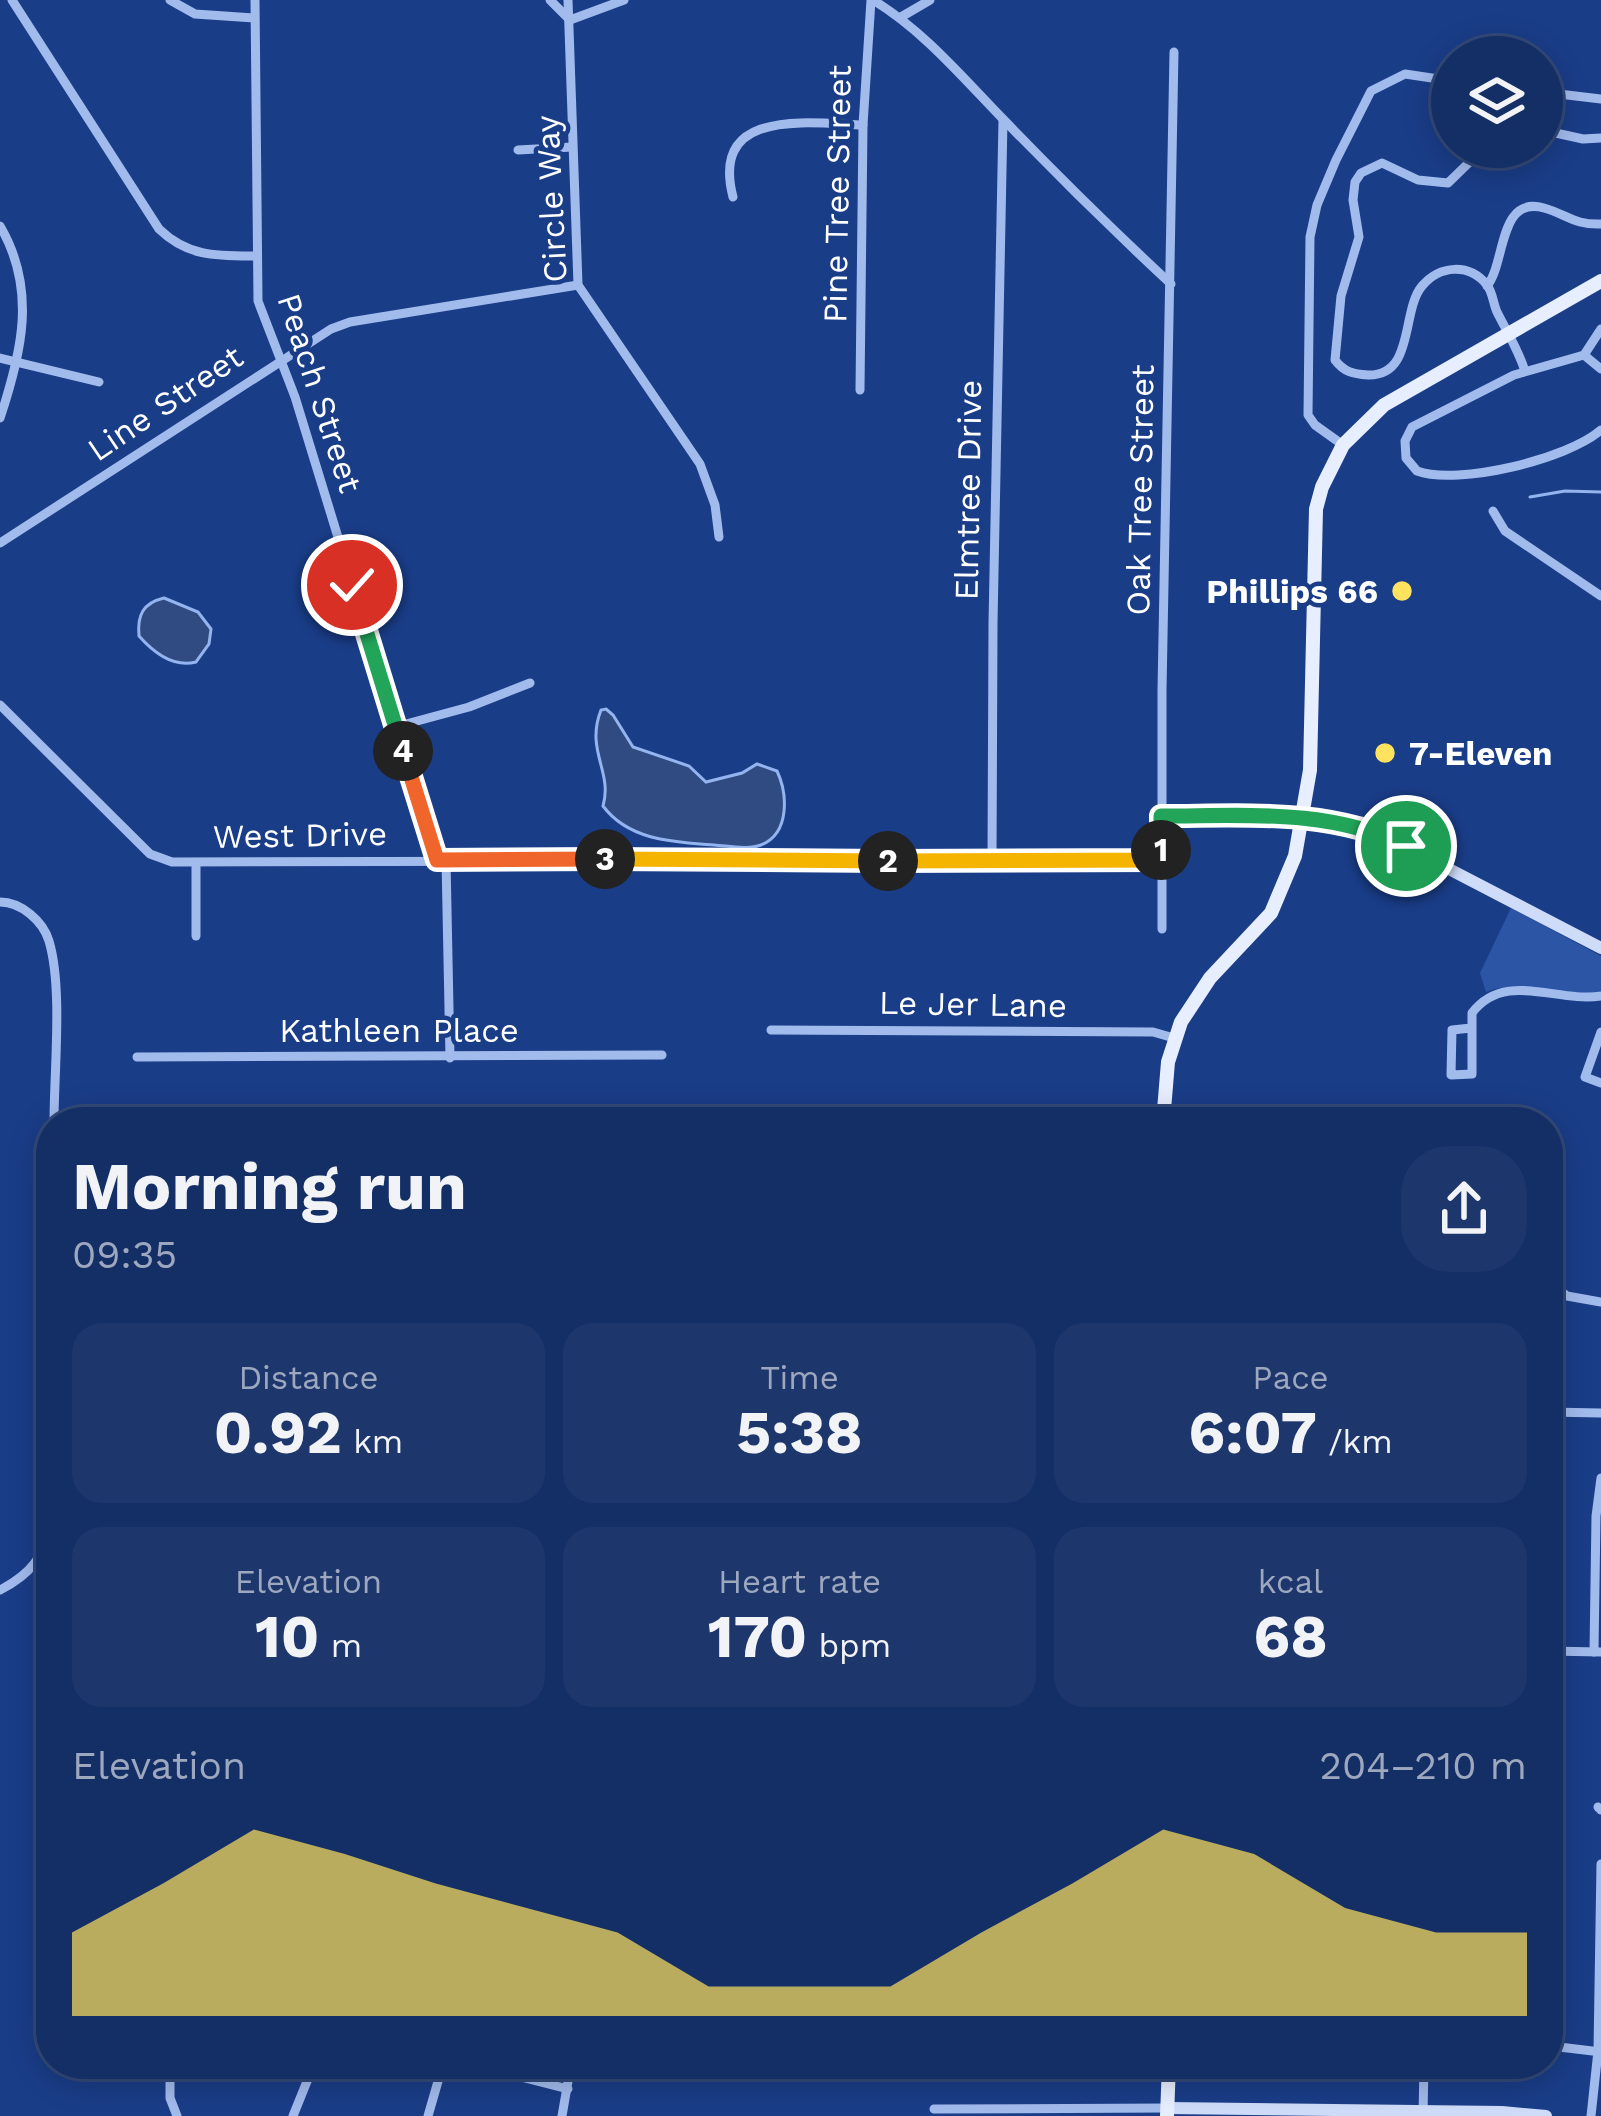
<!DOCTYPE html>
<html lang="en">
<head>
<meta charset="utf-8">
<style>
	body { margin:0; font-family:"Work Sans",sans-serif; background:#1d366c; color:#f1f3f6; height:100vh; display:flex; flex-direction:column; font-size:45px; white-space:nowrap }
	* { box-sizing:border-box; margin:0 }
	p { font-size:39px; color:#9da8bf }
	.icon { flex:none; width:66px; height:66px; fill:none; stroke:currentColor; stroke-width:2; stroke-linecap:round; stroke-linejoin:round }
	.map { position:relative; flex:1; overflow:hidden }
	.side { position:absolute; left:36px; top:1107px; width:1527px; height:972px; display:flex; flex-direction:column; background:#142e66; border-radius:48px; box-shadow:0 6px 30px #0003,0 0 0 3px #334a7a }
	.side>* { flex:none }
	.tools { position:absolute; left:1431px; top:36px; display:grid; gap:24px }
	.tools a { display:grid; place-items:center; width:132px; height:132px; border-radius:50%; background:#142e66; box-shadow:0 6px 30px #0003,0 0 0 3px #334a7a; font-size:60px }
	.pin { position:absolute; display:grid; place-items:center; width:102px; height:102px; color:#fff; margin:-51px; border:6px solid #fff; border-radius:50%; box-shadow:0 3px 12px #0007 }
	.km { position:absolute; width:60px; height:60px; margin:-30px; border-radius:50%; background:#222; color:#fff; font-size:33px; line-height:60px; text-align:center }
	.round { display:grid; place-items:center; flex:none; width:126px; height:126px; border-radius:48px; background:#1d366c }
	.overview { display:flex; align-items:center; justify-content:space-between; height:204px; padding:0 36px }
	h1 { font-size:66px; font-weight:700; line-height:90px }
	.metrics { display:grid; grid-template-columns:repeat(3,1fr); gap:18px; height:204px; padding:12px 36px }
	.metrics div { display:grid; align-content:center; border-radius:30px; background:#1d366c; text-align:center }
	.metrics b { font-size:60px; font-weight:700 }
	.metrics small { font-size:33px; font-weight:400 }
	.metrics p { font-size:33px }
	.chart { height:336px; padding:24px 36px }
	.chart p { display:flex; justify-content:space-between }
	.chart svg { width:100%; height:216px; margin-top:12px; fill:#ffe25d; opacity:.7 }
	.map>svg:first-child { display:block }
	.green { fill:#2c55a6 }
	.water { fill:#304b82; stroke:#94b4ef; stroke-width:3 }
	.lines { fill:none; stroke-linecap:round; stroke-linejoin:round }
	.stream { stroke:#94b4ef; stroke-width:3 }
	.street { stroke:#a2bbed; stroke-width:9 }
	.secondary { stroke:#cedcf9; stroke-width:12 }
	.primary { stroke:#e7eeff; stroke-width:14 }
	.split-1-casing { stroke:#fff; stroke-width:24 }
	.split-2-casing { stroke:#fff; stroke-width:24 }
	.split-3-casing { stroke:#fff; stroke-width:24 }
	.split-4-casing { stroke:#fff; stroke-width:24 }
	.split-5-casing { stroke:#fff; stroke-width:24 }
	.split-1 { stroke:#22a559; stroke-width:15 }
	.split-2 { stroke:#f5b400; stroke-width:15 }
	.split-3 { stroke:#f5b400; stroke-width:15 }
	.split-4 { stroke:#f0652b; stroke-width:15 }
	.split-5 { stroke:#22a559; stroke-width:15 }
	.poi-dot { fill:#ffe25d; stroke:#1a3d88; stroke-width:4.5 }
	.labels { text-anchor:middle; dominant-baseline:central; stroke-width:9; stroke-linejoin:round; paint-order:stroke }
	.street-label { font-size:33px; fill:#fff; stroke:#1a3d88 }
	.poi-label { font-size:33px; font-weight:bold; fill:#fff; stroke:#1a3d88; text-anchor:end }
</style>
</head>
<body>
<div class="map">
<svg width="1601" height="2116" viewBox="0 0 1601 2116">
	<rect width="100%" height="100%" fill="#1a3d88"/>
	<path class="green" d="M 1511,908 L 1601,956 L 1601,991 C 1562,999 1525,977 1486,992 L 1480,973 Z"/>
	<g class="water">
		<path d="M 164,598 L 198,612 L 211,629 L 209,644 L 196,662 C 173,668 154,653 139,636 C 137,615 143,603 164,598 Z"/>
		<path d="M 606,709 L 613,715 L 633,747 L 689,766 L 706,782 L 742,773 L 757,764 L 777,771 C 787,792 791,833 761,845 C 748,850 729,846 714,845 C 675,842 629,841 603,806 C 613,771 585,751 601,710 Z"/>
	</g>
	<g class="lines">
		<polyline class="stream" points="1530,497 1565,491 1601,492"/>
		<g class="street">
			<path d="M 12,0 L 159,229 C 188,257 217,256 255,256"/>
			<polyline points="170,0 195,14 254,18"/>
			<polyline points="255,0 258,301 295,397 437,860"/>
			<polyline points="550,0 570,20"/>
			<polyline points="568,0 578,285 700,464 715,505 719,537"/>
			<path d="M 873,0 C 925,32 962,77 1004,120 C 1058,176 1114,231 1171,284"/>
			<polyline points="901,17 930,0"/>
			<polyline points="570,20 624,0"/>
			<polyline points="1542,92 1601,99"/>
			<polyline points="1442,99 1452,105"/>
			<polyline points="1542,130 1583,139 1601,138"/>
			<path d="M 1485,147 L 1448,183 L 1418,180 L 1382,163 L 1361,173 L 1355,182 L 1353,200 L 1359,237 L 1341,296 L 1335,360 C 1344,372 1353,374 1368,375 C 1415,376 1401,311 1422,286 C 1440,265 1469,263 1487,285 C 1493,293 1493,303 1497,312 C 1507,332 1518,349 1525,371"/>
			<polyline points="518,150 572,147"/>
			<path d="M 733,197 C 710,108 807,123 863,125"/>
			<path d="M 0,226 C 37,289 22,352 0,418"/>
			<path d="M 1487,286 C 1506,263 1498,195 1544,208 C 1568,215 1574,225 1601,224"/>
			<polyline points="1584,355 1601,329"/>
			<polyline points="0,358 99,382"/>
			<path d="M 1601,369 L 1584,355 L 1514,375 L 1412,427 L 1405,441 L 1406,458 L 1417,471 C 1458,486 1568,459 1601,430"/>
			<polyline points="860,390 863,125 871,0"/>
			<polyline points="1343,445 1315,425 1308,415 1310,237 1317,205 1336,160 1371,91 1405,74 1452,81"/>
			<polyline points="1493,511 1505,531 1601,596"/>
			<polyline points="0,543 331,329 350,322 578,285"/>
			<polyline points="0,705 150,854 172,862 1160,860"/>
			<polyline points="395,727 469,707 530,683"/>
			<polyline points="1161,816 1304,817"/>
			<polyline points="446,860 450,1058"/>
			<polyline points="992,861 993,623 1003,120"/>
			<path d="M 0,902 C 21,902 43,921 49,941 C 63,988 54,1071 54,1122"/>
			<polyline points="1162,929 1162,690 1174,52"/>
			<polyline points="196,936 196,863"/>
			<path d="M 1471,1028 L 1452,1030 L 1451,1075 L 1472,1074 L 1472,1013 C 1505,970 1556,1003 1601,996"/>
			<polyline points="771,1030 1153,1032 1174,1038"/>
			<polyline points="1601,1032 1585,1077 1601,1083"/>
			<polyline points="137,1057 662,1055"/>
			<polyline points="1548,1281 1567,1296 1601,1302"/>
			<polyline points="1548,1412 1601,1413"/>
			<path d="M 0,1590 C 31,1574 44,1557 51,1523"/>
			<polyline points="1548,1651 1601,1652"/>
			<polyline points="1594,1652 1596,1516 1601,1478"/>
			<polyline points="1598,1807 1601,1810"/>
			<polyline points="1551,2046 1601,2052"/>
			<polyline points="170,2064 170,2098 177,2116"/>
			<polyline points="489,2064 517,2076 568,2089"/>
			<polyline points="934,2109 1167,2108"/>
			<polyline points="293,2116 314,2064"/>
			<polyline points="428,2116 443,2064"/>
			<polyline points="562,2116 571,2064"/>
			<polyline points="1423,2116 1424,2064"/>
			<polyline points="1591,2116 1598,2051 1601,1864"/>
		</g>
		<g class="secondary">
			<polyline points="1304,817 1395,841 1601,948"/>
			<polyline points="1167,2108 1502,2112 1546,2116"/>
		</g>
		<g class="primary">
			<polyline points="1163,1122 1168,1062 1181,1022 1210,978 1271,913 1295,856 1310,770 1316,509 1322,487 1343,445 1384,405 1601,281"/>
			<polyline points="1167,2116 1169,2064"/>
		</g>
	</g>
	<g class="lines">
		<defs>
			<path id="split-1" d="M 1161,850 L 1161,816 C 1244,816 1329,808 1406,846"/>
			<polyline id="split-2" points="888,861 1160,860 1161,850"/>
			<polyline id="split-3" points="605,859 888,861"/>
			<polyline id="split-4" points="403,751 437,860 605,859"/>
			<polyline id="split-5" points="352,585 403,751"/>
		</defs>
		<use href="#split-1" class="split-1-casing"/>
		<use href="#split-2" class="split-2-casing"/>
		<use href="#split-3" class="split-3-casing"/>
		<use href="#split-4" class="split-4-casing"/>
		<use href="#split-5" class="split-5-casing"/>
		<use href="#split-1" class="split-1"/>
		<use href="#split-2" class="split-2"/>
		<use href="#split-3" class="split-3"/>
		<use href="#split-4" class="split-4"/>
		<use href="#split-5" class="split-5"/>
	</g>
	<g class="poi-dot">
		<circle cx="1402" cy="591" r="12"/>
		<circle cx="1385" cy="753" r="12"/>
	</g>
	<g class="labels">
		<g class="street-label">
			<text transform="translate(837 194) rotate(-89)">Pine Tree Street</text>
			<text transform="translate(551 199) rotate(-93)">Circle Way</text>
			<text transform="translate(320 393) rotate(72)">Peach Street</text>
			<text transform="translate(165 403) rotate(-34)">Line Street</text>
			<text transform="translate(968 490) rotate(-89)">Elmtree Drive</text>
			<text transform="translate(1140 490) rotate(-89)">Oak Tree Street</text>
			<text transform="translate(300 835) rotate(-1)">West Drive</text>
			<text transform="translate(973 1004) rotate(1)">Le Jer Lane</text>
			<text x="399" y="1030">Kathleen Place</text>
		</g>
		<g class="poi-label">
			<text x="1378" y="591">Phillips 66</text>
			<text x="1409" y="753" text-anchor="start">7-Eleven</text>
		</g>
	</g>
</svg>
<div class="tools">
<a><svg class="icon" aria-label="layers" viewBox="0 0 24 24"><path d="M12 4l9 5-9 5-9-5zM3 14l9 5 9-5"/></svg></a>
</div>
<div class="pin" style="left:1406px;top:846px;background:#1e9e55"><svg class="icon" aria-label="arrive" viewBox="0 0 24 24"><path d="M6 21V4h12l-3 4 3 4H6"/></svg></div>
<div class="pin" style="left:352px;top:585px;background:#d93025"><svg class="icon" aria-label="check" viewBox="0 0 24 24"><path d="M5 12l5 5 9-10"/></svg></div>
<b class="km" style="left:1161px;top:850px">1</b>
<b class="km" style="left:888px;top:861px">2</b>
<b class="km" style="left:605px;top:859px">3</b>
<b class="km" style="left:403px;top:751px">4</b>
<section class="side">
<div class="overview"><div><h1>Morning run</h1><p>09:35</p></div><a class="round"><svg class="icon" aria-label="share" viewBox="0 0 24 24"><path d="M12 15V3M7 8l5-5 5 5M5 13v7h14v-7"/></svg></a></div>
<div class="metrics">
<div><p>Distance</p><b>0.92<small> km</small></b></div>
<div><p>Time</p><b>5:38</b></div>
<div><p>Pace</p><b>6:07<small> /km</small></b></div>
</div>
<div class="metrics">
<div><p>Elevation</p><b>10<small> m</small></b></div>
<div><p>Heart rate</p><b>170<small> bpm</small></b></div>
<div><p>kcal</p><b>68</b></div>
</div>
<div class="chart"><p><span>Elevation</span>204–210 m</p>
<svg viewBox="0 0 160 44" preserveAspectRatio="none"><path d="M0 44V27L10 17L20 6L30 11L40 17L50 22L60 27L70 38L80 38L90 38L100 27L110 17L120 6L130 11L140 22L150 27L160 27V44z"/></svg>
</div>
</section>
</div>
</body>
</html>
